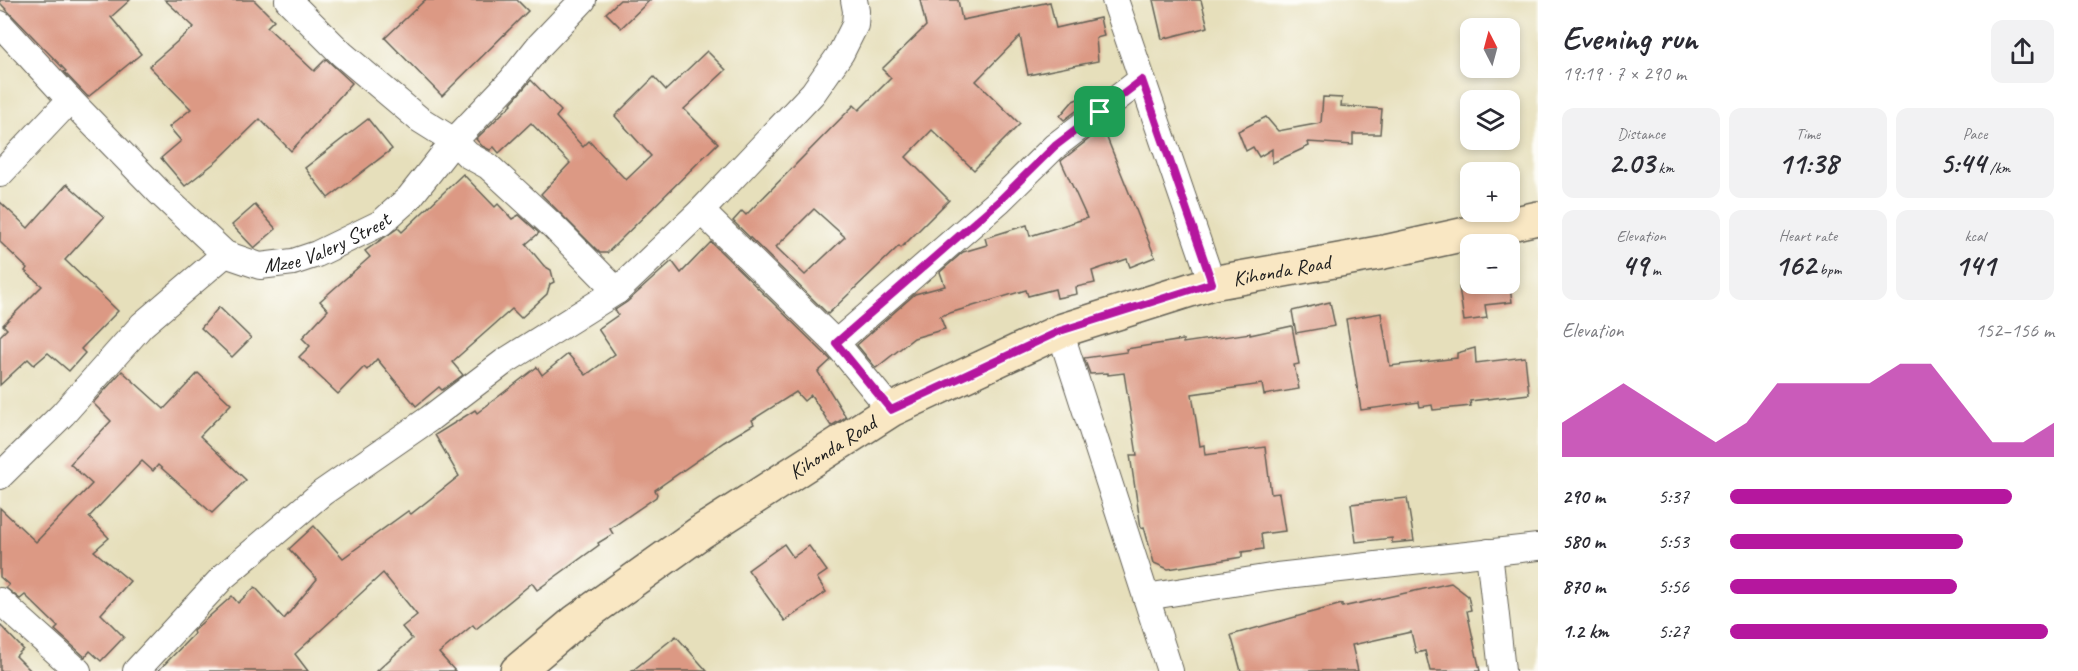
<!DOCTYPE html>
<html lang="en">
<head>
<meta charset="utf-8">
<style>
	body { margin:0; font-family:Caveat,sans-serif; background:#f2f2f3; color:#2b2b33; height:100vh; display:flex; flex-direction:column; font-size:22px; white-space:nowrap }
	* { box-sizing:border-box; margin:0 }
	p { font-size:20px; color:#7c7c81 }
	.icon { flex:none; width:33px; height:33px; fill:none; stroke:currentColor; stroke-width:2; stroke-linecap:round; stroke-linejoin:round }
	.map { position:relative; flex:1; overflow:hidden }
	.side { display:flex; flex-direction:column; background:#fff; width:540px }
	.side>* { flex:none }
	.needle { width:39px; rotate:354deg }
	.buttons { position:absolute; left:1460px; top:18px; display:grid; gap:12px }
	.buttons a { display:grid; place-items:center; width:60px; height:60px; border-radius:12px; background:#fff; box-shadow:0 3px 9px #0003; font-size:30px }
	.pin { position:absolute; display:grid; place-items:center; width:51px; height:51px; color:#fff; margin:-26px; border-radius:12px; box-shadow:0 3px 9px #0006 }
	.round { display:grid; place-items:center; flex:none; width:63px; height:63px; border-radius:12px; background:#f2f2f3 }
	.headline { display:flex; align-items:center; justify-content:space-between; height:102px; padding:0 24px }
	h1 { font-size:33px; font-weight:700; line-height:45px }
	.figures { display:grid; grid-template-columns:repeat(3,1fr); gap:9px; height:102px; padding:6px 24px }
	.figures div { display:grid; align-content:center; border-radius:12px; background:#f2f2f3; text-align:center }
	.figures b { font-size:30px; font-weight:700 }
	.figures small { font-size:16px; font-weight:400 }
	.figures p { font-size:16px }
	.chart { height:168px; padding:12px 24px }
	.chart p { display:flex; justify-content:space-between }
	.chart svg { width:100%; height:108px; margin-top:6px; fill:#b5179e; opacity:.7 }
	ul { padding:0 24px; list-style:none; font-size:20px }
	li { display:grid; grid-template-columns:96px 72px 1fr; align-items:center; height:45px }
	li i { height:15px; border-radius:8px; background:#b5179e }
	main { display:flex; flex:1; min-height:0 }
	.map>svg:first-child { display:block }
	.building { fill:#dc9984; fill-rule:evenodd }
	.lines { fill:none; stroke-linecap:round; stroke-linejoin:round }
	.street-casing { stroke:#636054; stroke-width:28 }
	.secondary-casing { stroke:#636054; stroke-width:36 }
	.street { stroke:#fff; stroke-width:26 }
	.secondary { stroke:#f9e7c3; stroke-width:33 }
	.route-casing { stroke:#fff; stroke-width:12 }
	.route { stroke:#b5179e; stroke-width:8 }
	.labels { text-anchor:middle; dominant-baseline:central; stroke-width:6; stroke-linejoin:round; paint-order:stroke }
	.street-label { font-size:21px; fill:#1c1c1c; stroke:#fdfcf7 }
</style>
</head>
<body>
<main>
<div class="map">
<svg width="1538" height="671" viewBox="0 0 1538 671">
	<rect width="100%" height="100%" fill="#fdfcf7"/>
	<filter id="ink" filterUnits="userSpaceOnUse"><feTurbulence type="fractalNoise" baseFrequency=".0167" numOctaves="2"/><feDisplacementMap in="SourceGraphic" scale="12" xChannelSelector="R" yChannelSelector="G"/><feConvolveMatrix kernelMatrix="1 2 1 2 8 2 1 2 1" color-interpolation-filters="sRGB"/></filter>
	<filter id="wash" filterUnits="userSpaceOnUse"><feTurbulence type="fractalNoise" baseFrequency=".008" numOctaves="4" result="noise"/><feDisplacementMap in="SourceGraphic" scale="24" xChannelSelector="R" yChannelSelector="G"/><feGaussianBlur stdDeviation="1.35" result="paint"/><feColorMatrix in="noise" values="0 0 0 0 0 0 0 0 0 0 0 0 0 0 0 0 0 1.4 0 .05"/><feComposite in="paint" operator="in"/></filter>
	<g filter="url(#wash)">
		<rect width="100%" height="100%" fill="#e6dfbb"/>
		<g id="blocks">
			<g class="building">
				<polygon points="0,0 130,0 111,17 141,54 88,97 64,72 66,71 0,3"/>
				<polygon points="165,0 254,0 274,20 267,27 314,71 326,59 352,83 291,151 260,119 217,161 185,186 161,158 181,141 169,127 191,109 149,66 194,27"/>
				<polygon points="425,0 517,0 528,11 442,96 385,38"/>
				<polygon points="620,0 650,0 621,28 606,13"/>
				<path d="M 920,0 L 958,0 L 962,20 L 1050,2 L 1056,28 L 1100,18 L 1104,36 L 1096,38 L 1098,61 L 1028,75 L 1020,36 L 976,81 L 1020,124 L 974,170 L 932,130 L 906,157 L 949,200 L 901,248 L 899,246 L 828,314 L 733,221 L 742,211 L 746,215 L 854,105 L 859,110 L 891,78 L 882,69 L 926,26 ZM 814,209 L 845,237 L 805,275 L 776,247 Z"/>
				<polygon points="1153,0 1201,0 1208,27 1162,39"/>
				<polygon points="707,51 726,70 684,109 718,143 607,253 600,253 541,194 570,163 531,123 499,153 494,147 490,150 482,146 476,139 512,104 511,103 531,80 561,111 556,117 583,147 589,141 626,180 651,156 615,116 654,77 666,90"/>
				<polygon points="1090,94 1092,99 1064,120 1060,116 1073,101"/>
				<polygon points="1323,97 1342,98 1341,106 1382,109 1380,134 1353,134 1353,145 1308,142 1309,146 1272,163 1272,149 1259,157 1253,147 1246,151 1238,131 1266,117 1278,131 1321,123"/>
				<polygon points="368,119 392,149 328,198 305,168"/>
				<polygon points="1103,128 1155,257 1130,267 1127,259 1092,271 1095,283 1076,287 1077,294 1057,298 1055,289 1028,296 1026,290 940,316 945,329 914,338 876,368 857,345 915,294 945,286 940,272 963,252 987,245 985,238 1027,225 1030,236 1087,218 1061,161"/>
				<polygon points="463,174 495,207 498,204 512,219 519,215 539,233 526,244 544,266 551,270 554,282 550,284 547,294 521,318 512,309 452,362 463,375 442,390 439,387 416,406 377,359 367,370 364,367 338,394 299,357 310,346 302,338 328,310 320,301 370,257 365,251 398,228 402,232"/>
				<polygon points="67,184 104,217 65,260 118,311 81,349 85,353 69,371 48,353 34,365 28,359 0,385 0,336 7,329 3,325 42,286 25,271 27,268 0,242 0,202 28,228"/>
				<polygon points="255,205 276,229 254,248 232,225"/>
				<polygon points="711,242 831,360 818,372 846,417 831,426 811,395 804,401 796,392 752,420 754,424 724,442 655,490 657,494 656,497 610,529 613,534 598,543 599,545 537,590 532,583 476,629 473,625 439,653 455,671 377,671 412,639 402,627 417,615 383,573 295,654 308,671 158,671 194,634 193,631 232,596 238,603 255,587 284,619 317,579 289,549 314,526 343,558 408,511 411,514 459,476 435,435 475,410 477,413 537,367 542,375 568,354 586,375 615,354 598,329 618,315 615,310 627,302 672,261 681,273"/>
				<polygon points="1509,281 1512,302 1485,305 1487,318 1464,321 1459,287 1509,284"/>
				<polygon points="1330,302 1335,326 1296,333 1292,311"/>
				<polygon points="219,307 251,338 232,357 201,328"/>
				<polygon points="1381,313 1390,366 1457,358 1457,353 1475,348 1476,363 1525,357 1529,394 1470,401 1471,406 1433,410 1432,405 1420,407 1419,402 1361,410 1346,319"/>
				<polygon points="1292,326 1299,364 1294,365 1299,389 1264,395 1262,384 1192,394 1200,446 1204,445 1205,455 1265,447 1271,494 1279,493 1285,531 1261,534 1263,549 1242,552 1242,557 1168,569 1154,563 1144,527 1141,528 1130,455 1137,455 1124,373 1108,375 1108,373 1090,374 1084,358 1127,352 1126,349 1183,340 1183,343 1250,333 1250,335"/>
				<polygon points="122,371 164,409 198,373 231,404 200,436 246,480 212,513 158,465 153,471 142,461 89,517 109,538 94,551 130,581 101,614 124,637 101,661 90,651 85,657 55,630 58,627 25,595 20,599 6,588 9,585 0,577 0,508 36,542 92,484 70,464 111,421 93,403"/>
				<polygon points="1407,498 1414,541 1392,543 1392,538 1356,542 1351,504"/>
				<polygon points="784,544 793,557 809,546 827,571 817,578 826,592 785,621 748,570"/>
				<polygon points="1451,583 1468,596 1471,610 1467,611 1480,671 1430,671 1425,651 1416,653 1411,632 1352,645 1358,671 1241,671 1231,635 1342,604 1342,607"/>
				<polygon points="0,625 23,649 16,656 31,671 0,671"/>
				<polygon points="676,636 707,671 632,671"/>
			</g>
		</g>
	</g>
	<g filter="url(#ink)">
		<use href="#blocks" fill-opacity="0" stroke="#636054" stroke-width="1.5"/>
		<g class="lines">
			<defs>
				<g id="street">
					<polyline points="288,0 342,54 419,119 454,141 468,155 488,166 553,226 617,291"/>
					<polyline points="1115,0 1212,283"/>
					<path id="s1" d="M 0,24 L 70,100 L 159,192 L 225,254 L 260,266 L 293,262 L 317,254 L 381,223 L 409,198 L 454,141 L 511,81 L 538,47 L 583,0"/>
					<polyline points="0,174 70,100"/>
					<polyline points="701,211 836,343 891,410"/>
					<polyline points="1060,331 1170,671"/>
					<polyline points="836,343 999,201 1055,146 1141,80"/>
					<polyline points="0,476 63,414 142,325 225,254"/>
					<polyline points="1489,552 1502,671"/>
					<polyline points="1146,597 1277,576 1538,547"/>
					<polyline points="0,601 78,671"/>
					<polyline points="136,671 223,577 322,493 429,419 504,362 617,291 701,211 813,93 841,53 855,25 856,11 854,0"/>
				</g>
				<g id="secondary">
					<path id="s2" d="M 517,671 L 575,622 L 701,532 L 891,410 L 1060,331 L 1212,283 L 1384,252 L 1538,218"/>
				</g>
			</defs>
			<use href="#street" class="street-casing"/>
			<use href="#secondary" class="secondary-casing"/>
			<use href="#street" class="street"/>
			<use href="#secondary" class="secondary"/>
		</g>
	</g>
	<g class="lines" filter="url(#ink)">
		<defs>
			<polygon id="route" points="1142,80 1212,283 1060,331 891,410 836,343 999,201 1055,146"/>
		</defs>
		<use href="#route" class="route-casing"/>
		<use href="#route" class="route"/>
	</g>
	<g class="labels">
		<g class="street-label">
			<text stroke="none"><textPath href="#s1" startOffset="430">Mzee Valery Street</textPath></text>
			<text stroke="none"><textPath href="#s2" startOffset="873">Kihonda Road</textPath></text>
			<text stroke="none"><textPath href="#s2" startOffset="387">Kihonda Road</textPath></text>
		</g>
	</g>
</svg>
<div class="buttons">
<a><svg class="needle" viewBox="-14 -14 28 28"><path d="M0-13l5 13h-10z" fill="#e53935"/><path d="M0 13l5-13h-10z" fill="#7c7c81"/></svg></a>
<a><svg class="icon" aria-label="layers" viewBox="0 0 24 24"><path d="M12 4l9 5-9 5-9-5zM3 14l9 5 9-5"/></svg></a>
<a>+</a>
<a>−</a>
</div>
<div class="pin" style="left:1100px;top:112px;background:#1e9e55"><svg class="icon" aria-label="arrive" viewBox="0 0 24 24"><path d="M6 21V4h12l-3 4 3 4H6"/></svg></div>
</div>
<section class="side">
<div class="headline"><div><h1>Evening run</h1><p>19:19 · 7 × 290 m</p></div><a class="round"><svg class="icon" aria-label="share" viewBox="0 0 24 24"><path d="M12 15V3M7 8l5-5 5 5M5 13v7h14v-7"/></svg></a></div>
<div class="figures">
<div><p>Distance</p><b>2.03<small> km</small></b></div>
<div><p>Time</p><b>11:38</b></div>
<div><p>Pace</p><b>5:44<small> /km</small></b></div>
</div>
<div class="figures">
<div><p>Elevation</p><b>49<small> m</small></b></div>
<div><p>Heart rate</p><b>162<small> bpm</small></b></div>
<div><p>kcal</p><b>141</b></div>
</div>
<div class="chart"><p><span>Elevation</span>152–156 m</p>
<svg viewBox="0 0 160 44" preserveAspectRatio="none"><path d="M0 44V30L10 22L20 14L30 22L40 30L50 38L60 30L70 14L80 14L90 14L100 14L110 6L120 6L130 22L140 38L150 38L160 30V44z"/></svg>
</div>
<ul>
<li><b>290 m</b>5:37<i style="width:87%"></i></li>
<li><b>580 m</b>5:53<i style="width:72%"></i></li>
<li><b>870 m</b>5:56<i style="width:70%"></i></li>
<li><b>1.2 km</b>5:27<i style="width:98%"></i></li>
</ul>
</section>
</main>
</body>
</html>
